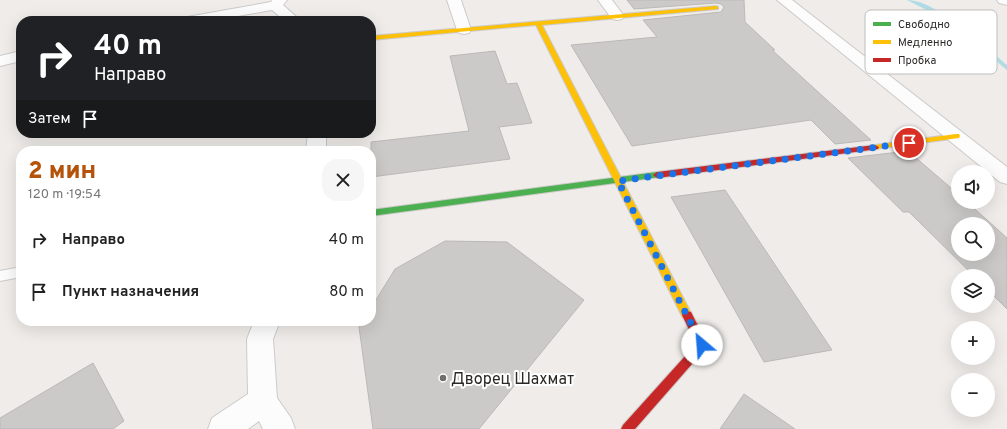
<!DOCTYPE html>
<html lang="ru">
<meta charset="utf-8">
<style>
body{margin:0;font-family:Overpass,sans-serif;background:#f6f6f6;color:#222;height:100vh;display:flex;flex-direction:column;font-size:15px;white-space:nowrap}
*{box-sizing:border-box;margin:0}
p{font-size:13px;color:#767676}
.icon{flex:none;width:22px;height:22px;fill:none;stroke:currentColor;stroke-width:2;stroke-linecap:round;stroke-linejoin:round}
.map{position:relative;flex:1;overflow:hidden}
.details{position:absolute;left:16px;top:146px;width:360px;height:180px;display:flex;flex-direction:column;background:#fff;border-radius:16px;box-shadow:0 4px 16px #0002}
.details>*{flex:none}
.guide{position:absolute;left:16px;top:16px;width:360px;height:122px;border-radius:16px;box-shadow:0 4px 16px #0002;background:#202124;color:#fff;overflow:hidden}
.controls{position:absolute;left:951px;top:165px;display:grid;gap:8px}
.controls a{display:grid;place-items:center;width:44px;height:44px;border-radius:50%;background:#fff;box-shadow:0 4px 16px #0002;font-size:20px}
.pin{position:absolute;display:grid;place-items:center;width:34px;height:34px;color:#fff;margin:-17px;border:2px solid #fff;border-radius:50%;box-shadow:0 1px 4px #0007}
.me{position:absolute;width:44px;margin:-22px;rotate:333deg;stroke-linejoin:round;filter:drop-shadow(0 0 3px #0008)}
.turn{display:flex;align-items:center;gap:14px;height:84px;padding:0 12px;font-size:18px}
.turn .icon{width:52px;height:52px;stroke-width:2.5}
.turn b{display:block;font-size:28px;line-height:34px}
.then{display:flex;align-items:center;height:38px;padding:0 12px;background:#0003;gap:8px;font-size:15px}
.round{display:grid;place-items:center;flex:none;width:42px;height:42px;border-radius:16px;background:#f6f6f6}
.summary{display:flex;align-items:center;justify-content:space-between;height:68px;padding:0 12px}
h1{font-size:24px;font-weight:800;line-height:30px;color:#b45309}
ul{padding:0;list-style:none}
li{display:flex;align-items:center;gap:12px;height:52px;padding:0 12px}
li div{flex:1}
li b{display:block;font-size:15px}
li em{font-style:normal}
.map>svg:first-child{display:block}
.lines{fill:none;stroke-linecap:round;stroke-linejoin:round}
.stream{fill:#afdce4;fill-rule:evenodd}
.building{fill:#cccac8;stroke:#bbb9b7;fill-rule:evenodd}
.lane-casing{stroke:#cccac8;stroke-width:2}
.street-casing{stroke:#cccac8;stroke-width:2}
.fast-casing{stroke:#cccac8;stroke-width:2}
.slow-casing{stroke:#cccac8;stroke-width:2}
.jam-casing{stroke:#cccac8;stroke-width:2}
.lane{fill:#fdfcfc;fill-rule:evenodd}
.street{fill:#fdfcfc;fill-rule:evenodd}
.fast{fill:#4caf50;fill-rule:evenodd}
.slow{fill:#ffc107;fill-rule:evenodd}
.jam{fill:#c62828;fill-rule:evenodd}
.route{stroke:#1a73e8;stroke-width:7;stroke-dasharray:0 12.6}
.poi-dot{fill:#706d6b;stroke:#fff;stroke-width:1.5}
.labels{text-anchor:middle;stroke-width:4;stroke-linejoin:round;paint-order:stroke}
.near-poi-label{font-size:16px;fill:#2b2927;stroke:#fff;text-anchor:start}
.key{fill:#fff;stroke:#bfbfbe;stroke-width:1}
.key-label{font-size:11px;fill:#2b2927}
</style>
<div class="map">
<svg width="1007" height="429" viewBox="0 0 1007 429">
<rect width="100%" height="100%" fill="#efece9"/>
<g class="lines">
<!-- stream -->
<path class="stream" d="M907,0C936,0 985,46 1007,65V70L946,20Z"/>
</g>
<!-- building -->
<g class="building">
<polygon points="627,0 744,0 745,22 775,50 772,50 871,140 835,144 811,120 632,146 571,45 657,37 643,20 721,12 724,7 721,4 716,3 634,9"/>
<polygon points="495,51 507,84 517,83 532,123 499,127 510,159 371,177 371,142 469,131 450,56"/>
<path d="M908,151L958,194V202H967L1007,238V309L988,290V276H974L909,212H903L848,158ZM958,224H988V254H958Z"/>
<polygon points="725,190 832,350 764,362 671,197"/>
<polygon points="445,241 507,242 584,300 479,429 373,429 359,327 363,321 371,321 371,308 395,269"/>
<polygon points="93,363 124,421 113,429 0,429 0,418"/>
<polygon points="744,394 795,429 720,429"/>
</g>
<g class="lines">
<!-- lane casing -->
<g class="lane-casing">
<polygon id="lane" points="21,267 21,277 0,281 0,271"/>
</g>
<!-- street casing -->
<g class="street-casing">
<g id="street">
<polygon points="272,0 287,0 283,5 301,21 285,21 272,10 210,21 180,21 182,18 187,17 271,2"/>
<polygon points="447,0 461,0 471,30 469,33 464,34 459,33 457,30"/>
<polygon points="598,0 612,0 624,16 622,19 617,20 612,19"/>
<polygon points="777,0 792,0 1007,167 1007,184 1000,182"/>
<polygon points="997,0 1007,0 1007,5 999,3"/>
<polygon points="21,51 21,61 0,66 0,56"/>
<polygon points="308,133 326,133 326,151 306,151"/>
<polygon points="254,321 280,321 273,339 277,398 291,418 295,429 263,429 259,421 248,429 208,429 212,418 248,394 247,339"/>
</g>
</g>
<!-- fast casing -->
<g class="fast-casing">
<polygon id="fast" points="657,172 661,175 660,177 371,216 371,210"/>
</g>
<!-- slow casing -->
<g class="slow-casing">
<g id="slow">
<polygon points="716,6 718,7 718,9 542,25 692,315 691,318 687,319 683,318 536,25 371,40 371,36"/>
<polygon points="956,134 959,134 960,136 959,138 875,149 871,147 875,145"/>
</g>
</g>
<!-- jam casing -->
<g class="jam-casing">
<g id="jam">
<polygon points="875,145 879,147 878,149 657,178 653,175 657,172"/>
<polygon points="687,311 691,312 706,342 708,345 706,348 635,429 621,429 623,425 696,344 682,315 683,312"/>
</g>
</g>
<!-- lane -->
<use href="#lane" class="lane"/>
<!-- street -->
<use href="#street" class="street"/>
<!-- fast -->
<use href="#fast" class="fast"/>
<!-- slow -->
<use href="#slow" class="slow"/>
<!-- jam -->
<use href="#jam" class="jam"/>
</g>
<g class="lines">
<!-- route -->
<polyline class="route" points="702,345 618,181 909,143"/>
</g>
<!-- markers -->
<circle class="poi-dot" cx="443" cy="378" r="4"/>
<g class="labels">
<!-- near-poi labels -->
<g class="near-poi-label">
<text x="451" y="384">Дворец Шахмат</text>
</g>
</g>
<!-- legend -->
<rect x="865" y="10" width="132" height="64" rx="6" class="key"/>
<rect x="873" y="22" width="18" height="4" fill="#4caf50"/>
<rect x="873" y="40" width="18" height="4" fill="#ffc107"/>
<rect x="873" y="58" width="18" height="4" fill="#c62828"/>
<g class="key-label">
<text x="898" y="28">Свободно</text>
<text x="898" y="46">Медленно</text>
<text x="898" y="64">Пробка</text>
</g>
</svg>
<div class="controls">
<a><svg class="icon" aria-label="sound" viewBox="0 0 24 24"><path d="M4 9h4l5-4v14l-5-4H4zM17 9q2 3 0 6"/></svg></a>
<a><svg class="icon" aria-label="search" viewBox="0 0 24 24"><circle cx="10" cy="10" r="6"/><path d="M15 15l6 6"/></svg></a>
<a><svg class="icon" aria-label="layers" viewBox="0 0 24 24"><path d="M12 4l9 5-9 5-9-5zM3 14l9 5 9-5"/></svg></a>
<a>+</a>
<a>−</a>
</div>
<div class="pin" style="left:909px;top:143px;background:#d93025"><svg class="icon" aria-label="arrive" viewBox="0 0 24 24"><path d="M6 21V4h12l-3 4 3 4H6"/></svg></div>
<svg class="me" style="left:702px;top:345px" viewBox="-20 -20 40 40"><circle r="19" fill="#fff"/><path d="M0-13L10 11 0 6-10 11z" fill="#1a73e8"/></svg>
<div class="guide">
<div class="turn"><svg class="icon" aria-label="right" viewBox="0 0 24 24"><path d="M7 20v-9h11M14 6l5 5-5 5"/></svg><div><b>40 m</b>Направо</div></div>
<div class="then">Затем<svg class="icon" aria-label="arrive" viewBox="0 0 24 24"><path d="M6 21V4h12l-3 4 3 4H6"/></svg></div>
</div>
<section class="details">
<div class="summary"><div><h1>2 мин</h1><p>120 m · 19:54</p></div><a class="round"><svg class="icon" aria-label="close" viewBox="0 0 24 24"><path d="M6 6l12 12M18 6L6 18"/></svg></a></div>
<ul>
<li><svg class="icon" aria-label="right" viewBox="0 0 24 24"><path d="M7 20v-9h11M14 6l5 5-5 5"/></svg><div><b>Направо</b></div><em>40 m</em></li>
<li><svg class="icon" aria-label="arrive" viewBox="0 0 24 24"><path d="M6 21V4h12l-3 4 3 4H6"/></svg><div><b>Пункт назначения</b></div><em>80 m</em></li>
</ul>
</section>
</div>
